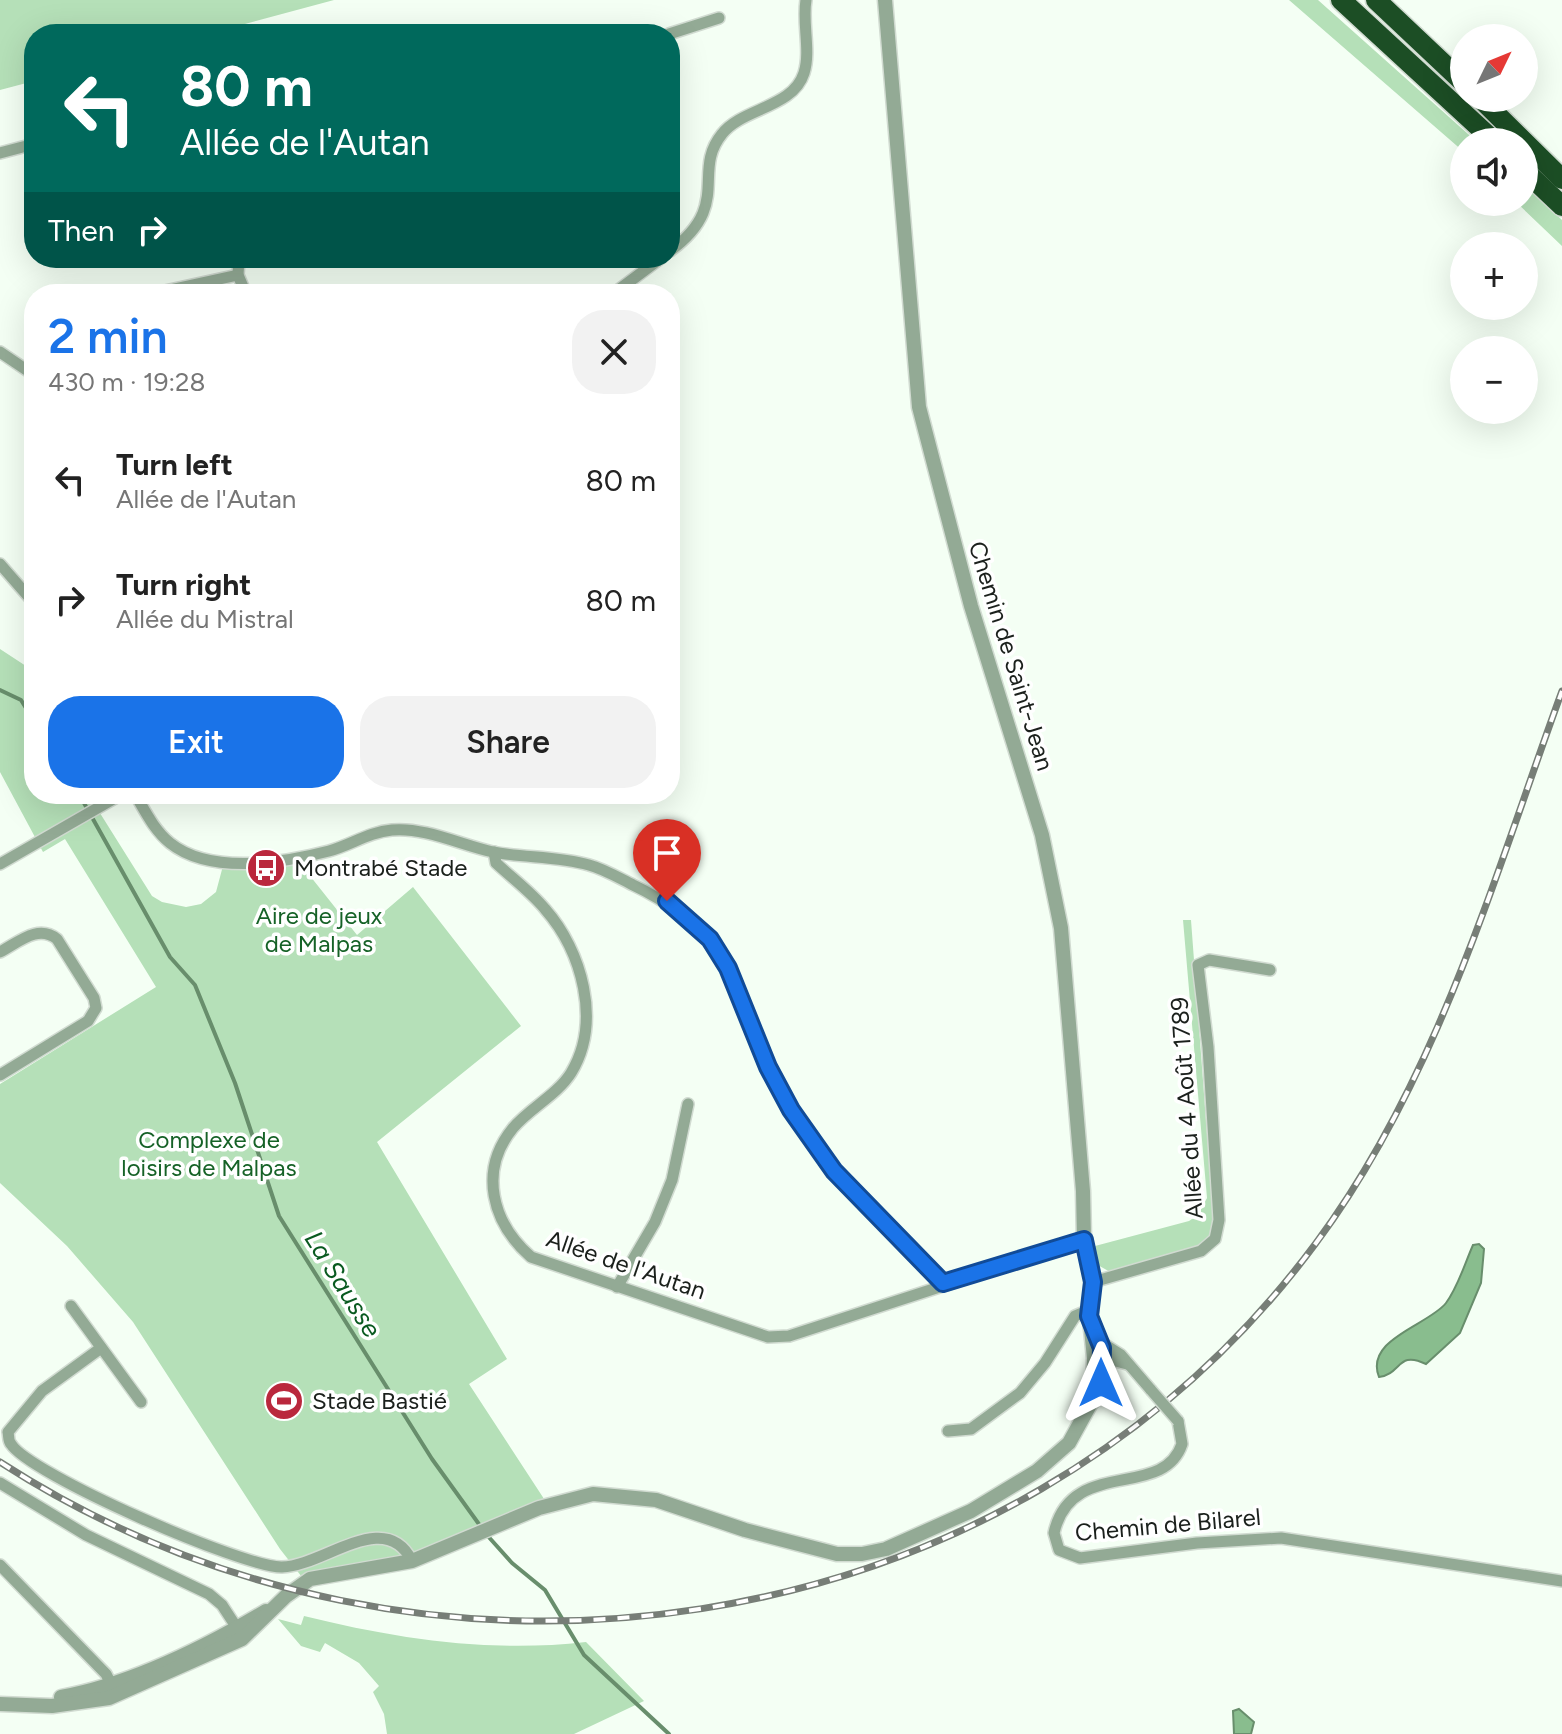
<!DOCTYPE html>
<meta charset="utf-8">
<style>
body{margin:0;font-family:Figtree,sans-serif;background:#f2f2f2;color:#222;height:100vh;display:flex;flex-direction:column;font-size:30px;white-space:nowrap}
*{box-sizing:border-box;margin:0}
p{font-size:26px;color:#767676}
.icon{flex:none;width:44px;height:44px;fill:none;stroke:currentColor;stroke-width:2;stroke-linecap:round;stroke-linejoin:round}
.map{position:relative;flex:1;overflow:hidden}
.panel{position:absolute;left:24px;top:284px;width:656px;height:520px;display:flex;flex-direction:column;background:#fff;border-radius:32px;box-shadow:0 8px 32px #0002}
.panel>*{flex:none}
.guide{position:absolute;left:24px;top:24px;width:656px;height:244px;border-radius:32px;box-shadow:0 8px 32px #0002;background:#00695c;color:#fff;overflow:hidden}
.needle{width:52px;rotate:47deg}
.tools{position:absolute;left:1450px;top:24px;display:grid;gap:16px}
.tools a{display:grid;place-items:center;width:88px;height:88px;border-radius:50%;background:#fff;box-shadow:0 8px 32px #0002;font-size:40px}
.pin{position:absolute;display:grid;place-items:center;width:68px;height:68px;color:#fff;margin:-82px -34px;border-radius:50% 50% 50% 0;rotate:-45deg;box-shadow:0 0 8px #0007}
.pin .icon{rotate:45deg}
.me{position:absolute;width:88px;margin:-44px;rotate:0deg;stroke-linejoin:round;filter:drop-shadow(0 0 6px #0008)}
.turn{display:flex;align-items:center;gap:28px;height:168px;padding:0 24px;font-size:36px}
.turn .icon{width:104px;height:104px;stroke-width:2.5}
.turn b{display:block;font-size:56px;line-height:68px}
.then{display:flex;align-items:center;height:76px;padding:0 24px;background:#0003;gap:16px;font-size:30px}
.round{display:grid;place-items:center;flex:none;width:84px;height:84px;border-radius:32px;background:#f2f2f2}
.overview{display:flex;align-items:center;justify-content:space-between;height:136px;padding:0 24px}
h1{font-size:48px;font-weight:600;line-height:60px;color:#1a73e8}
.cta{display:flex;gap:16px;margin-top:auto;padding:16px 24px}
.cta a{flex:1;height:92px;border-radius:32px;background:#1a73e8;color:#fff;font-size:32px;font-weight:600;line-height:92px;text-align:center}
.cta a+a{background:#f2f2f2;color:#222}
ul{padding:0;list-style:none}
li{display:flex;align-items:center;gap:24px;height:120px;padding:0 24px}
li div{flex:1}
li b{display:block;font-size:30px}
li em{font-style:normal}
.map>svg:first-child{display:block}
.green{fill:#b5e0b8}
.water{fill:#89bd8e;stroke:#688e6c;stroke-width:2}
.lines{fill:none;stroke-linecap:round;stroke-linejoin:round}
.stream{stroke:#688e6c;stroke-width:4}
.minor-casing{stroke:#d1dbd1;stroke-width:14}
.tertiary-casing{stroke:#d1dbd1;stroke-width:17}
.motorway-casing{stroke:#d1dbd1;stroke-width:23}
.minor{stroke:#93aa95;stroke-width:11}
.tertiary{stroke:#93aa95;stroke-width:14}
.motorway{stroke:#1c4e25;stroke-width:20}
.rail-casing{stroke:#777e77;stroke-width:7}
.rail{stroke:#fff;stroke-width:4;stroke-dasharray:12;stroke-linecap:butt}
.minor-bridge-casing{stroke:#d1dbd1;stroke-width:14;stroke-linecap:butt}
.minor-bridge{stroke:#93aa95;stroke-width:11}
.route-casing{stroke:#114b97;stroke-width:20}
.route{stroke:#1a73e8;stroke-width:14}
.labels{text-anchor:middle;stroke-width:7;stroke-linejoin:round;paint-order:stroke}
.street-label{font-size:24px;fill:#1b201c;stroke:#fff}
.poi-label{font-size:24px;fill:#1b201c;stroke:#fff;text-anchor:start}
.park-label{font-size:24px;fill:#166227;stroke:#fff}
.water-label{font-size:26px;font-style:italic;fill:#095a20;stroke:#fff}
</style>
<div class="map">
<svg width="1562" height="1734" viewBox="0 0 1562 1734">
<rect width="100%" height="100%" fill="#f4fff4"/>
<!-- green -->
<g class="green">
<polygon points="0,0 334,0 208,34 34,34 34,81 0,90"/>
<polygon points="1289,0 1318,0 1477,142 1464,142 1464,152"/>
<polygon points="1524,184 1562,220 1562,246 1516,202 1524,202"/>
<polygon points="0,649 29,668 34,665 34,794 88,794 152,896 162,902 186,907 201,904 216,892 224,862 295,857 357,935 413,887 521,1026 377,1142 507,1359 469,1384 548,1505 436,1553 305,1581 280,1549 133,1322 67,1246 0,1183 0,1084 156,987 65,839 43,852 0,772"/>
<path d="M1183,920H1191L1214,1228C1208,1256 1137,1266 1112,1273L1096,1264L1095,1246L1189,1221L1198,1215L1207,1198Z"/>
<path d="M304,1616C397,1639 490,1653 586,1642L644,1701L574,1734H387L384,1714L373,1692L379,1686L359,1663L325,1643L320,1652L301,1646L278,1619L301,1625Z"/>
</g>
<!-- water -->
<g class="water">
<path d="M1473,1245L1479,1244L1484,1249L1481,1283L1460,1333L1426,1364C1397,1350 1402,1374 1379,1377C1364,1339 1429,1325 1446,1303C1458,1287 1465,1263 1473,1245Z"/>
<polygon points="1239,1709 1254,1722 1251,1734 1234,1734 1233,1711"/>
</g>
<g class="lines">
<!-- stream -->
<g class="stream">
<polyline points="0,690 21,700 34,721"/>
<polyline points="79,794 170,957 195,985 235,1083 279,1216 432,1459 481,1527"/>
<polyline points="486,1534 512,1563 545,1590 584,1655 669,1734"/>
</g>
<!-- minor casing -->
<g class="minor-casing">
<g id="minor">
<polyline points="669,34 719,18"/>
<polyline points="0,153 34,144"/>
<path d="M670,251C733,205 691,172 722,134C742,108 793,108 804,73C811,51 802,23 806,0"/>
<polyline points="239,258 238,275 246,294"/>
<polyline points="151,294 238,275"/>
<polyline points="613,294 661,258"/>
<polyline points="0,352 28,371 34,370"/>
<polyline points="0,564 34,603"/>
<path d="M135,794C145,811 154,830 170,843C210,875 283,863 329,851C351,845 369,832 392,830C425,827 461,845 493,852C524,858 558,856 589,865C604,869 619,878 633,885C746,938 733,1016 791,1110C832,1175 890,1227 943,1283"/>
<path d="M494,852L496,863C512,878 531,892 545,909C582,951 602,1022 571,1073C557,1095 530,1108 513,1128C478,1171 492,1223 531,1257L768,1337L789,1336L1084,1240"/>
<polyline points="0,864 122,794"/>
<path d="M0,952C19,942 38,924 57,939L94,998L96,1008L88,1021L0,1075"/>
<polyline points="1093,1282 1201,1251 1215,1239 1219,1220 1208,1047 1198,965 1209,960 1270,970"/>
<polyline points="617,1287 655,1222 672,1180 688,1104"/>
<polyline points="71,1306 141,1402"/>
<path d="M101,1348L42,1391L8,1432C9,1436 8,1441 11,1444C29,1474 244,1568 282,1567C324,1566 385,1507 412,1561"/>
<polyline points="1093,1350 1105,1345 1121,1355 1151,1390"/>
<polyline points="1094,1355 1127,1364"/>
<path d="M1178,1421L1182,1444C1163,1501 1071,1456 1054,1533L1059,1550L1080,1558L1197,1543L1281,1538L1562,1581"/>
<polyline points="948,1431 971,1429 1020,1393 1045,1363 1075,1316 1089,1310"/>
<polyline points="0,1483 86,1535 209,1594 222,1605 237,1628"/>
<polyline points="0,1565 106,1674 111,1684 110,1692"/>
</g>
</g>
<!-- tertiary casing -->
<g class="tertiary-casing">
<g id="tertiary">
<polyline points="885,0 919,407 971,606 1042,835 1061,928 1083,1191 1084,1240 1093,1282 1089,1310 1094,1358 1093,1401"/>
<path d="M61,1697C132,1684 204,1648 266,1611"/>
<polyline points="0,1704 52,1706 109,1698 242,1639 286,1596 310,1579 412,1561 539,1508 593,1494 656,1500 745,1530 837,1554 862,1554 886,1549 971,1511 1037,1471 1069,1443 1096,1394"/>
</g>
</g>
<!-- motorway casing -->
<g class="motorway-casing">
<g id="motorway">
<polyline points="1341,0 1495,142"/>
<polyline points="1376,0 1464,83"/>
<polyline points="1480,98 1562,179"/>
<polyline points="1524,170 1562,206"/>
</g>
</g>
<!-- minor -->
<use href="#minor" class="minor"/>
<!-- tertiary -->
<use href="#tertiary" class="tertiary"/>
<!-- motorway -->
<use href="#motorway" class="motorway"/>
<!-- rail casing -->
<g class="rail-casing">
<path id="rail" d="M0,1462C421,1734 1012,1654 1316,1243C1437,1080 1493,880 1562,691"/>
</g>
<!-- rail -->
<use href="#rail" class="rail"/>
<!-- minor-bridge casing -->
<g class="minor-bridge-casing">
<polyline id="minor-bridge" points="1151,1390 1178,1421"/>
</g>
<!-- minor-bridge -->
<use href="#minor-bridge" class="minor-bridge"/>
</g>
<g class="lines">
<!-- route casing -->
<g class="route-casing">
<polyline id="route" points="667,901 710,939 728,968 768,1067 791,1110 834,1171 943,1283 1084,1240 1093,1282 1089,1316 1102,1348 1101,1383"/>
</g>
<!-- route -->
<use href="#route" class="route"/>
</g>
<!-- icons -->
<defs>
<g id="bus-disc" transform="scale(2)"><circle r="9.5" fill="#ba283d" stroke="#fff"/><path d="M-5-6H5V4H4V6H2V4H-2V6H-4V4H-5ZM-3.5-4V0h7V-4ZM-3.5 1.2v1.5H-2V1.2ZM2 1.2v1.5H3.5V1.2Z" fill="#fff"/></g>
<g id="stadium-disc" transform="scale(2)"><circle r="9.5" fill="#ba283d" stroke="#fff"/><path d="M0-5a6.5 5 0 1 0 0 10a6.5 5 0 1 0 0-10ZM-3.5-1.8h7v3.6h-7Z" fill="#fff"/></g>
</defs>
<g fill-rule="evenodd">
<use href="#bus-disc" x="266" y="868"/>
<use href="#stadium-disc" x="284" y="1401"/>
</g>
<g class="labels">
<!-- street labels -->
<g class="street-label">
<text transform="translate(1011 656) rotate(73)" y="8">Chemin de Saint-Jean</text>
<text transform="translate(1187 1108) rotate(-94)" y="8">Allée du 4 Août 1789</text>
<text transform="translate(626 1265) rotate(19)" y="8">Allée de l'Autan</text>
<text transform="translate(1168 1525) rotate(-5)" y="8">Chemin de Bilarel</text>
</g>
<!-- poi labels -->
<g class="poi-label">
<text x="294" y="876">Montrabé Stade</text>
<text x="312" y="1409">Stade Bastié</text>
</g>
<!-- park labels -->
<g class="park-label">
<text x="319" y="924">Aire de jeux<tspan x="319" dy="28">de Malpas</tspan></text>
<text x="209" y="1148">Complexe de<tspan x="209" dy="28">loisirs de Malpas</tspan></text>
</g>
<!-- water labels -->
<g class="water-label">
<text transform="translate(343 1284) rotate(58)" y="9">La Sausse</text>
</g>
</g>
</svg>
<div class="tools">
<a><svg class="needle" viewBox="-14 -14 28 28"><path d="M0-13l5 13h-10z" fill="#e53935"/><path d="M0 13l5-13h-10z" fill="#767676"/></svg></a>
<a><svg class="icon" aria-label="sound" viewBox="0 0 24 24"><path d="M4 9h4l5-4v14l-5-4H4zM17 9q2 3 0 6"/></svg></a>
<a>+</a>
<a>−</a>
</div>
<div class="pin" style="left:667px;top:901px;background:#d93025"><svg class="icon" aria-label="arrive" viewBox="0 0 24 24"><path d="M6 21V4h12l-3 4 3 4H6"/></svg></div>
<svg class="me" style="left:1101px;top:1383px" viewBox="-20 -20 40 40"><path d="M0-17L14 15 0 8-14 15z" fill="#1a73e8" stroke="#fff" stroke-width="4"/></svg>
<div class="guide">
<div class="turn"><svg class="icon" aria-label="left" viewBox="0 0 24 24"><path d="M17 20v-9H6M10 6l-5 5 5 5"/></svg><div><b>80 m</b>Allée de l'Autan</div></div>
<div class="then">Then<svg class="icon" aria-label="right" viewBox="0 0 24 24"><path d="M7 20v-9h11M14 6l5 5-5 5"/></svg></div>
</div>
<section class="panel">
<div class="overview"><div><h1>2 min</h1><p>430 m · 19:28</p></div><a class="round"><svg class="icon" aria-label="close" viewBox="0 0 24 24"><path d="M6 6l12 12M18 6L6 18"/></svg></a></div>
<ul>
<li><svg class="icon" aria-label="left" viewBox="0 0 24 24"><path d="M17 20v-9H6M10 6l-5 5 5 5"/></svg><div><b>Turn left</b><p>Allée de l'Autan</p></div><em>80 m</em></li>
<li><svg class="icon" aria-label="right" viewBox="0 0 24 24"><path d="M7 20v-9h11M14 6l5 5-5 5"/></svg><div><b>Turn right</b><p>Allée du Mistral</p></div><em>80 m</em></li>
</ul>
<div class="cta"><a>Exit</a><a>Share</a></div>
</section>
</div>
